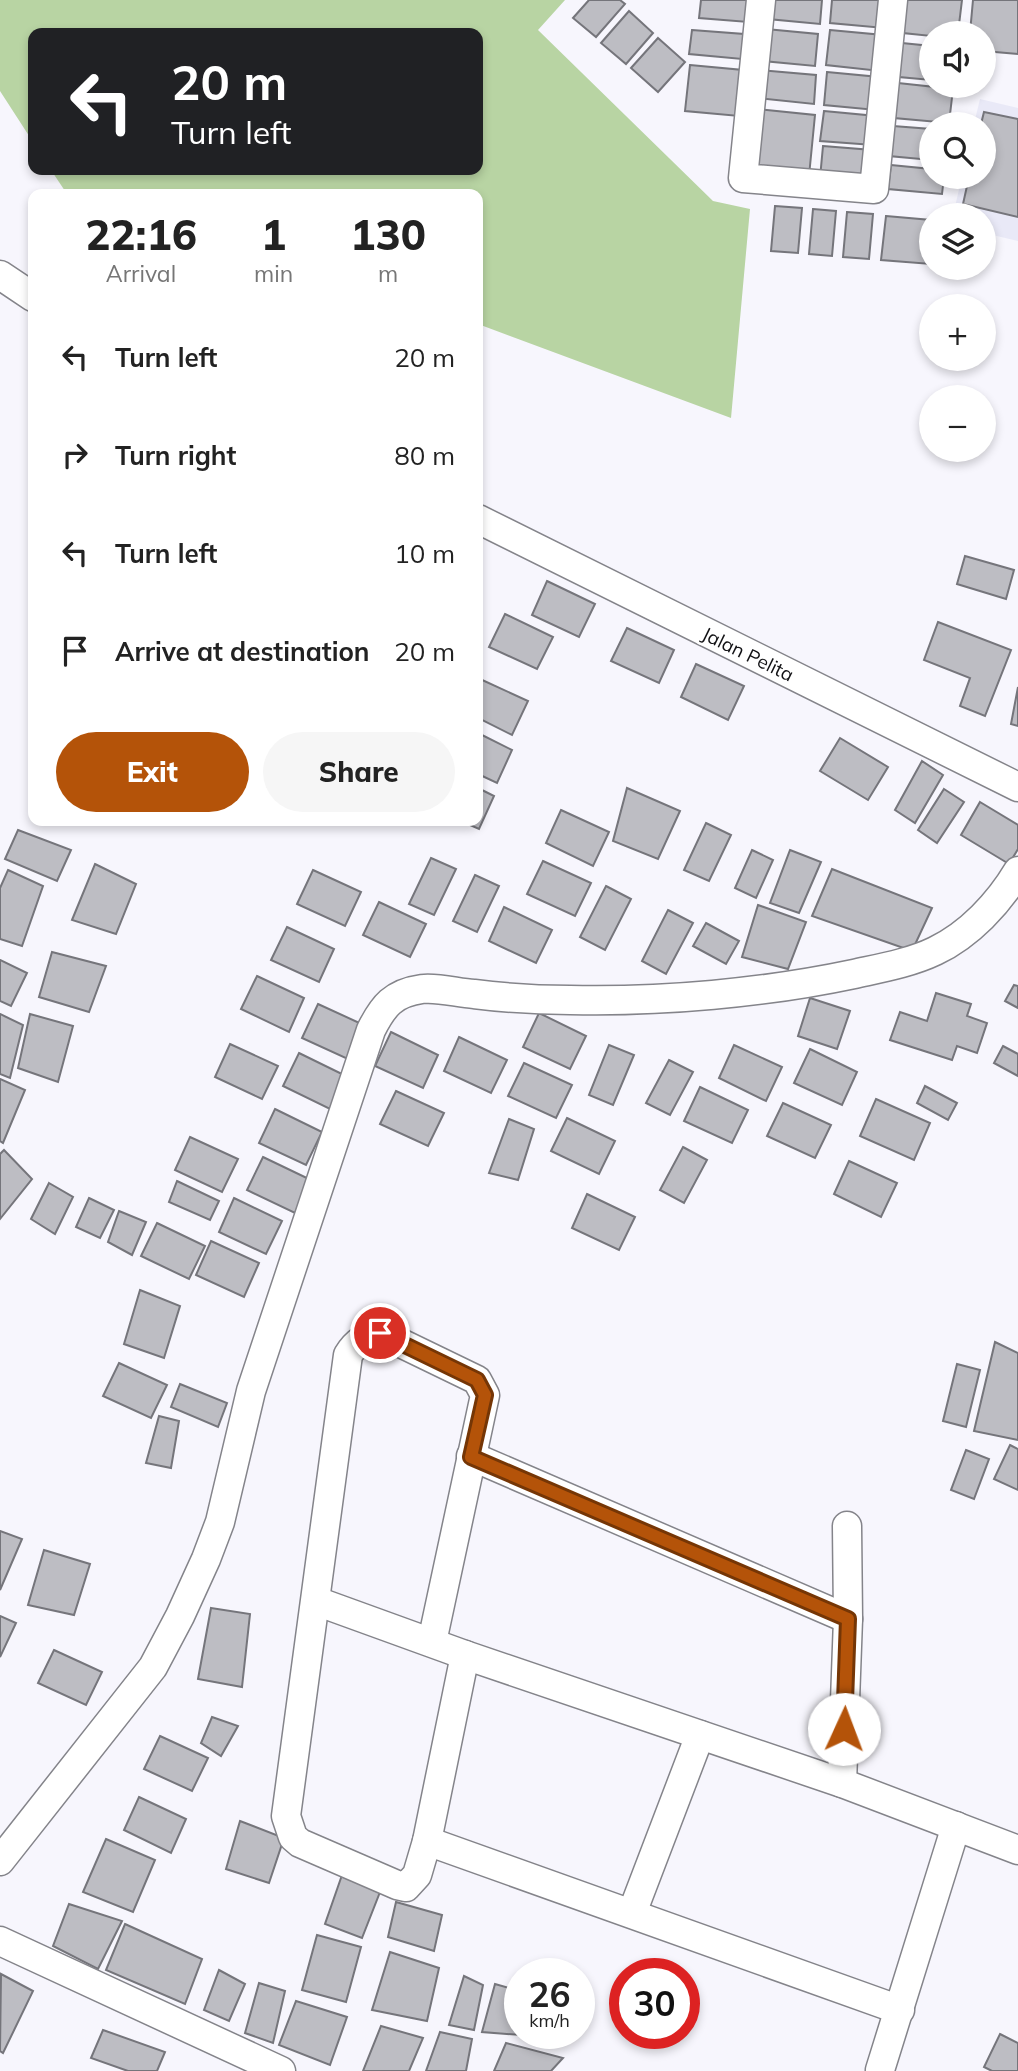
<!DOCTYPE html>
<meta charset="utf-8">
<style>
body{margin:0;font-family:Mulish,sans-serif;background:#f6f6f6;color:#222;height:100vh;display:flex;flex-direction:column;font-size:26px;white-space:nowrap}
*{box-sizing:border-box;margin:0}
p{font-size:23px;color:#767676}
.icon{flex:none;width:38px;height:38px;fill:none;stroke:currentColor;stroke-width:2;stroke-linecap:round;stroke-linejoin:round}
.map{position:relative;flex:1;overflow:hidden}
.drawer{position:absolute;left:28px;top:189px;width:455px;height:637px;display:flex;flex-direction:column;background:#fff;border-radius:14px;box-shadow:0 4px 10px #0003}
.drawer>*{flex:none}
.guide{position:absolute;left:28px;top:28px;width:455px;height:147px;border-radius:14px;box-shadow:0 4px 10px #0003;background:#202124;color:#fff;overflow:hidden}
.fabs{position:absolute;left:919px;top:21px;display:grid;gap:14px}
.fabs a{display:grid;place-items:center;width:77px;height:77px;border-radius:50%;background:#fff;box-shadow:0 4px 10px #0003;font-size:35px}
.speed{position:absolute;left:504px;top:1958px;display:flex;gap:14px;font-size:35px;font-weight:700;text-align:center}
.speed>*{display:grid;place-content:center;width:91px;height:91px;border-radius:50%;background:#fff;box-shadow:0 4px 10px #0003;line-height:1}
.speed small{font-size:18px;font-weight:400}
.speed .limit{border:10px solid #d22;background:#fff;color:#111}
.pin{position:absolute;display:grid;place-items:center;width:60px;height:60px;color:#fff;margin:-30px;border:4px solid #fff;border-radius:50%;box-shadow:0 2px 7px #0007}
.me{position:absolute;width:77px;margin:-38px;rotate:2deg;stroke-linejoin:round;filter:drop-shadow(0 0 5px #0008)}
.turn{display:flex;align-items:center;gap:24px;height:147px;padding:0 28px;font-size:32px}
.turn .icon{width:91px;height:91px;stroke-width:2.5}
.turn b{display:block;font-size:49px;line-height:60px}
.eta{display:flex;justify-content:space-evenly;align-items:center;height:119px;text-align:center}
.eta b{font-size:42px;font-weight:800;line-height:49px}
.action{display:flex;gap:14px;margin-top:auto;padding:14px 28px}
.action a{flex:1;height:80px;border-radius:42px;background:#b45309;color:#fff;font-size:28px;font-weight:800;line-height:80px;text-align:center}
.action a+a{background:#f6f6f6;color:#222}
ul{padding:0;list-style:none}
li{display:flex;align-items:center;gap:21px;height:98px;padding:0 28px}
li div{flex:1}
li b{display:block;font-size:26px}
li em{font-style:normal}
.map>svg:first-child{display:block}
.built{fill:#e9e9f7}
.green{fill:#b8d4a3}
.building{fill:#bdbdc3;stroke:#75757b;stroke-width:2}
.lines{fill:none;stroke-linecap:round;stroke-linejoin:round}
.minor-casing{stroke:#84848a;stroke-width:31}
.minor{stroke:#fff;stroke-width:28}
.route-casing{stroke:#753606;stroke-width:18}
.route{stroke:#b45309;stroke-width:12}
.labels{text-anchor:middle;stroke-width:5;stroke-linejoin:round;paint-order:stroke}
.street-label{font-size:19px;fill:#111114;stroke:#fff}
</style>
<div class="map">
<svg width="1018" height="2071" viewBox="0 0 1018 2071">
<rect width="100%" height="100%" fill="#f7f6fd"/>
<!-- built -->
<polygon class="built" points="980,99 1018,108 1018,241 984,233 984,215 953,215 962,177 984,177 984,124 974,124"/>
<!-- green -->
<polygon class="green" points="0,0 565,0 538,30 713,201 750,209 731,418 478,324 478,194 67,194 51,170 478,170 478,33 33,33 33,142 0,91"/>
<!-- building -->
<g class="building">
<polygon points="589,0 620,0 625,4 596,37 573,18"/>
<polygon points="701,0 750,0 748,22 699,18"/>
<polygon points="770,0 822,0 820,24 768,19"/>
<polygon points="832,0 886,0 884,28 830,23"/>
<polygon points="906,0 962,0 958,33 931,33 931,36 903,33"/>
<polygon points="973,0 1018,0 1018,54 984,51 984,33 970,33"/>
<polygon points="629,11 653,33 626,64 601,43"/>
<polygon points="766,29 818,34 815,66 763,61"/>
<polygon points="692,30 744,34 742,59 689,54"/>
<polygon points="830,30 883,35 880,71 826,65"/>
<polygon points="658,38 685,62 658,92 631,68"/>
<polygon points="902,43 931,46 931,80 899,77"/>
<polygon points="690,65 743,70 739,116 685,111"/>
<polygon points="760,70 816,75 814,104 757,98"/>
<polygon points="827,72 879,77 876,110 824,105"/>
<polygon points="898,83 953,89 949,123 894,118"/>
<polygon points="757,109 815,115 809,176 751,170"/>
<polygon points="824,111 876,116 873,145 820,141"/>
<polygon points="984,112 1018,119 1018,217 963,204 969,177 984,177 984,124 981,124"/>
<polygon points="893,126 931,129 931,160 889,156"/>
<polygon points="823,146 872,150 869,182 820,178"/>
<polygon points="891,165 931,169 931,177 944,177 942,194 888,189"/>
<polygon points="775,206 802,208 798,253 771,251"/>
<polygon points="813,209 836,211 832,256 809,254"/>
<polygon points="847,212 873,214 869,259 843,257"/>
<polygon points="886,216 931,220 931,264 881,260"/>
<polygon points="965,556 1014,570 1006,599 957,584"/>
<polygon points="547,581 595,604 579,637 532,615"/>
<polygon points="505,614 553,637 537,669 489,647"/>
<polygon points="938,622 1011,650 985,716 960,706 970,678 924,660"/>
<polygon points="627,628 674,650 659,683 611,661"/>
<polygon points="696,664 744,686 728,720 681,697"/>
<polygon points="480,679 528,701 512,735 478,718 478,685"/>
<polygon points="1018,687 1018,726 1011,724"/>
<polygon points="478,733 512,750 497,783 478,774"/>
<polygon points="840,738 888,767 868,800 820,771"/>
<polygon points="922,761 943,775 915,823 895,810"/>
<polygon points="478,788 494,796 479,829 461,821 478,821"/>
<polygon points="627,788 680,811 658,859 613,841"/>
<polygon points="944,789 964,802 937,843 918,830"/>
<polygon points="980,802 1018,825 1018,849 1009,864 961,835"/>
<polygon points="561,810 609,832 593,866 546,843"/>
<polygon points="706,823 731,835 709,881 684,870"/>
<polygon points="18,830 71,850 57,881 5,859"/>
<polygon points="752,850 773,860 756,898 735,888"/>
<polygon points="790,850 821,862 799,913 770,903"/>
<polygon points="431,858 456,869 434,915 409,904"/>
<polygon points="543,861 591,883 575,916 527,894"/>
<polygon points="95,864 136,884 116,934 72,920"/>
<polygon points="832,869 932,908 912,951 812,916"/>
<polygon points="8,870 43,886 22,946 0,939 0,888"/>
<polygon points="313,870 361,892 345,926 297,904"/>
<polygon points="475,875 499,886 477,932 453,921"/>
<polygon points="606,886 631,899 605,950 580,937"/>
<polygon points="379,902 426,924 410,957 363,935"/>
<polygon points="758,905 806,922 788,969 742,957"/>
<polygon points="504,907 552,930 536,963 489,941"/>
<polygon points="668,910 693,923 666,974 642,961"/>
<polygon points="706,923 739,941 726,964 693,946"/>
<polygon points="287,927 334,949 319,982 271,960"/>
<polygon points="52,952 106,966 89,1012 39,997"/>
<polygon points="0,960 27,973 11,1006 0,1001"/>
<polygon points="257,976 304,998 289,1032 241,1009"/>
<polygon points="1014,985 1018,986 1018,1008 1005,1001"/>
<polygon points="936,993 971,1004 967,1016 987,1023 977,1053 957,1046 952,1060 890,1040 900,1012 927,1021"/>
<polygon points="810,998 850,1011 837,1049 798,1036"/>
<polygon points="318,1004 366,1026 350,1060 302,1038"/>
<polygon points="539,1013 586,1036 570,1069 523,1047"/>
<polygon points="0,1014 23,1025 10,1078 0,1074"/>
<polygon points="30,1014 73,1026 58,1082 18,1068"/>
<polygon points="391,1032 438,1055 423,1088 375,1066"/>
<polygon points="459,1037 507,1060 491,1093 444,1071"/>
<polygon points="230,1044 278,1066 262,1099 215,1077"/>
<polygon points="609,1045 634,1055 613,1105 589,1095"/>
<polygon points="734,1045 782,1067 766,1101 719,1078"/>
<polygon points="1003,1046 1018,1054 1018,1076 994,1063"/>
<polygon points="810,1049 857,1072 842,1105 794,1083"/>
<polygon points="299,1053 346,1076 330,1109 283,1086"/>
<polygon points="669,1060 693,1072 670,1115 646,1103"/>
<polygon points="524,1063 572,1085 556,1118 508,1096"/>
<polygon points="0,1079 25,1090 3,1143 0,1141"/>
<polygon points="925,1086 957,1103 948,1120 917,1103"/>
<polygon points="700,1087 748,1110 732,1143 684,1121"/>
<polygon points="396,1091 444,1113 428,1146 380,1124"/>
<polygon points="876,1099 930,1123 914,1160 860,1136"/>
<polygon points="783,1103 831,1125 815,1158 767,1136"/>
<polygon points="275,1109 322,1132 306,1165 259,1143"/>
<polygon points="567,1118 615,1141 599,1174 551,1151"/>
<polygon points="509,1119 534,1129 518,1180 489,1173"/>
<polygon points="190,1137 238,1159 222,1192 175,1170"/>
<polygon points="683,1147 707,1160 684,1203 660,1190"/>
<polygon points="4,1150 32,1179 0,1219 0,1154"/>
<polygon points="263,1157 311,1180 295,1213 247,1190"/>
<polygon points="849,1161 897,1183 881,1217 834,1194"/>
<polygon points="177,1181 219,1201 210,1220 169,1202"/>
<polygon points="49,1183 73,1197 55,1234 31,1219"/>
<polygon points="587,1194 635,1217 619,1250 572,1228"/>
<polygon points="89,1198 114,1210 100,1238 76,1227"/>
<polygon points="234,1198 282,1221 266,1254 219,1232"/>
<polygon points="119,1211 146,1222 132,1255 108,1242"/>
<polygon points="157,1223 205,1246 189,1279 141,1256"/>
<polygon points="211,1241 259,1263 244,1297 196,1275"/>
<polygon points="140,1290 180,1306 164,1358 124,1344"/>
<polygon points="995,1342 1018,1353 1018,1440 974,1431"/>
<polygon points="119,1363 167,1385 151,1418 103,1396"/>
<polygon points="957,1364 980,1370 966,1427 943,1421"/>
<polygon points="180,1384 227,1403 218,1427 171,1407"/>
<polygon points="159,1416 179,1421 171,1468 146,1463"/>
<polygon points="1010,1445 1018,1449 1018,1490 994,1479"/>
<polygon points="966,1450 989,1459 974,1499 951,1490"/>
<polygon points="0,1531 22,1539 0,1590"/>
<polygon points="44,1550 90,1564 74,1615 28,1605"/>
<polygon points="211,1608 250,1614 242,1687 198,1679"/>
<polygon points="0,1616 16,1623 0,1657"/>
<polygon points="54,1650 102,1672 86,1705 38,1683"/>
<polygon points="212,1717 238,1726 221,1756 201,1743"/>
<polygon points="160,1736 208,1758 192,1791 144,1769"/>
<polygon points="139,1797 186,1819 171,1853 124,1830"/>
<polygon points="240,1821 284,1838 269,1883 226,1869"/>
<polygon points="106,1839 155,1860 133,1912 83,1892"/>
<polygon points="342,1875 380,1892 362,1938 325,1924"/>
<polygon points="396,1902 442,1915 434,1951 388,1937"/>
<polygon points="69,1904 122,1921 98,1969 53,1946"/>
<polygon points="125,1924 202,1959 185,2004 106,1970"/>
<polygon points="317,1935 361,1947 346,2002 302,1990"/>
<polygon points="390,1952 439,1968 427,2021 372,2010"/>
<polygon points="219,1970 245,1984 229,2021 204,2010"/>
<polygon points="1,1974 33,1991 3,2053 0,2051"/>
<polygon points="464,1976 483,1985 474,2030 449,2025"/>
<polygon points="259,1983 285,1991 273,2043 245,2033"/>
<polygon points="495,1984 520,1991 521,2035 482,2032"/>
<polygon points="296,2001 347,2017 330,2065 279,2045"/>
<polygon points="381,2026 423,2038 409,2071 363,2071"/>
<polygon points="103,2030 165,2052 157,2071 128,2071 91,2058"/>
<polygon points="440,2032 472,2039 466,2071 426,2071"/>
<polygon points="1000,2034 1018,2043 1018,2071 992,2071 984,2067"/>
<polygon points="506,2043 563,2058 551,2071 494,2071"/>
</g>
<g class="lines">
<!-- minor casing -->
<g class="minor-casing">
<g id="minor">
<polyline points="761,0 743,178 874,189 893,0"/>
<polyline points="0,275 33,297"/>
<polyline points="478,519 1018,787"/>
<polyline points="471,1456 848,1619"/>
<polyline points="316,1601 465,1655 842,1783 1018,1850"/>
<path d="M432,1642L485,1395L477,1380L380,1333C365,1336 356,1342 348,1355L286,1816L293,1837L300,1843L397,1885L406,1887L417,1875L427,1841L465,1655"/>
<polyline points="842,1783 848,1619 847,1526"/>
<polyline points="427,1841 900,2010"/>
<path d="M0,1861L153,1667L180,1616L206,1559L220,1522L251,1391L371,1030C383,1006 393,993 422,989C438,987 458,993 474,994C506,998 538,1000 570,1000C662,1002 764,993 854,974C881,968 910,963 935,951C969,935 999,903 1018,871"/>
<polyline points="632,1913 700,1735"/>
<polyline points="0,1941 281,2071"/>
<polyline points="880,2070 956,1826"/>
</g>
</g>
<!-- minor -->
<use href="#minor" class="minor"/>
</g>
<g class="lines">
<!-- route casing -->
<g class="route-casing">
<polyline id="route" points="380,1333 477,1380 485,1395 471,1457 848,1619 844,1729"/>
</g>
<!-- route -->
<use href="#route" class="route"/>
</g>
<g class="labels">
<!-- street labels -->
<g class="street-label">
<text transform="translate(748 654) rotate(26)" y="7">Jalan Pelita</text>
</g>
</g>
</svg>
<div class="fabs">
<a><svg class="icon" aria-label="sound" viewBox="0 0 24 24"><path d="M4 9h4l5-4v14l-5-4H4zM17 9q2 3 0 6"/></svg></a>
<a><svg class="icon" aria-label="search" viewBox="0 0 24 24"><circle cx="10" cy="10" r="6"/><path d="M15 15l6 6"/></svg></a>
<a><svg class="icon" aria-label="layers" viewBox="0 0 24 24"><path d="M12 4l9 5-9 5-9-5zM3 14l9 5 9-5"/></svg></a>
<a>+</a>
<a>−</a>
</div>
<div class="speed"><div>26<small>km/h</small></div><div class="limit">30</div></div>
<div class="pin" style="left:380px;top:1333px;background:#d93025"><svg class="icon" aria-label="arrive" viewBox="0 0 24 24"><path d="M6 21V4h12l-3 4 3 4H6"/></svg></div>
<svg class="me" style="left:844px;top:1729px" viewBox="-20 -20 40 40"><circle r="19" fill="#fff"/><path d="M0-13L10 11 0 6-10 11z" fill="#b45309"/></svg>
<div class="guide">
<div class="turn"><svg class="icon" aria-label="left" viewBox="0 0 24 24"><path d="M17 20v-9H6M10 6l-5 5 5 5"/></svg><div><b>20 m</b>Turn left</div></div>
</div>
<section class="drawer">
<div class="eta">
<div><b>22:16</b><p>Arrival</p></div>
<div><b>1</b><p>min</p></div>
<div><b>130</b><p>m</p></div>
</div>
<ul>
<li><svg class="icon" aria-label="left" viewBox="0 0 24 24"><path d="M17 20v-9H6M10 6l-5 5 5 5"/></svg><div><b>Turn left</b></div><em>20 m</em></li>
<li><svg class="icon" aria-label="right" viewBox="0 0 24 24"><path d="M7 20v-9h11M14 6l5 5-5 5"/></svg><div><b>Turn right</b></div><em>80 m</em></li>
<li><svg class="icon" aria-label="left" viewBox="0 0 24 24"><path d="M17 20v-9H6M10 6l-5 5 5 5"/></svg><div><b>Turn left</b></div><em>10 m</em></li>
<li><svg class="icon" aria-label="arrive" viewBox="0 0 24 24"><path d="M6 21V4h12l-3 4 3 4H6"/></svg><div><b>Arrive at destination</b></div><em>20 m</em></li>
</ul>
<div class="action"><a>Exit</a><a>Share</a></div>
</section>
</div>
